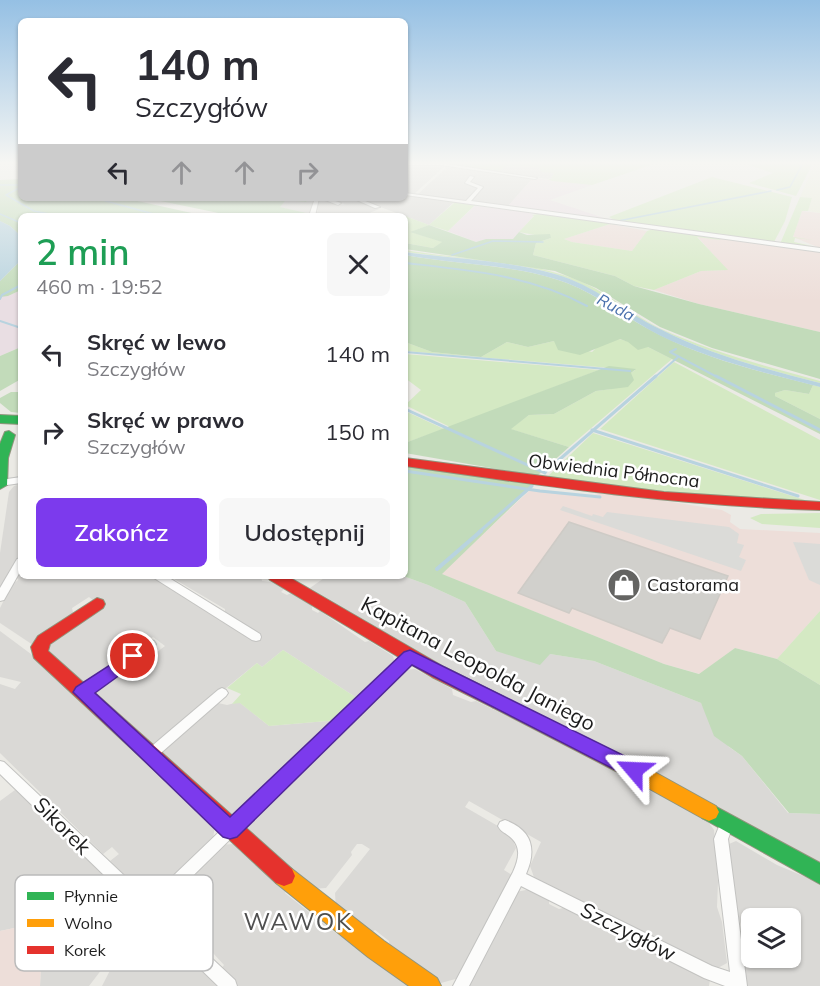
<!DOCTYPE html>
<html lang="pl">
<meta charset="utf-8">
<style>
body{margin:0;font-family:Mulish,sans-serif;background:#f7f7f7;color:#2b2b33;height:100vh;display:flex;flex-direction:column;font-size:22px;white-space:nowrap}
*{box-sizing:border-box;margin:0}
p{font-size:20px;color:#7c7c81}
.icon{flex:none;width:33px;height:33px;fill:none;stroke:currentColor;stroke-width:2;stroke-linecap:round;stroke-linejoin:round}
.map{position:relative;flex:1;overflow:hidden}
.sheet{position:absolute;left:18px;top:213px;width:390px;height:366px;display:flex;flex-direction:column;background:#fff;border-radius:9px;box-shadow:0 2px 4px #0004}
.sheet>*{flex:none}
.banner{position:absolute;left:18px;top:18px;width:390px;height:183px;border-radius:9px;box-shadow:0 2px 4px #0004;background:#fff;color:#2b2b33;overflow:hidden}
.buttons{position:absolute;left:741px;top:908px;display:grid;gap:12px}
.buttons a{display:grid;place-items:center;width:60px;height:60px;border-radius:9px;background:#fff;box-shadow:0 2px 4px #0004;font-size:30px}
.pin{position:absolute;display:grid;place-items:center;width:51px;height:51px;color:#fff;margin:-26px;border:3px solid #fff;border-radius:50%;box-shadow:0 2px 6px #0007}
.me{position:absolute;width:66px;margin:-33px;rotate:296deg;stroke-linejoin:round;filter:drop-shadow(0 0 4px #0008)}
.turn{display:flex;align-items:center;gap:21px;height:126px;padding:0 18px;font-size:27px}
.turn .icon{width:78px;height:78px;stroke-width:2.5}
.turn b{display:block;font-size:42px;line-height:51px}
.lanes{display:flex;align-items:center;height:57px;padding:0 18px;background:#0003;justify-content:center;gap:30px;direction:ltr}
.lanes .off{opacity:.35}
.round{display:grid;place-items:center;flex:none;width:63px;height:63px;border-radius:9px;background:#f7f7f7}
.summary{display:flex;align-items:center;justify-content:space-between;height:102px;padding:0 18px}
h1{font-size:36px;font-weight:600;line-height:45px;color:#1e9e55}
.primary-button{display:flex;gap:12px;margin-top:auto;padding:12px 18px}
.primary-button a{flex:1;height:69px;border-radius:9px;background:#7c3aed;color:#fff;font-size:24px;font-weight:600;line-height:69px;text-align:center}
.primary-button a+a{background:#f7f7f7;color:#2b2b33}
ul{padding:0;list-style:none}
li{display:flex;align-items:center;gap:18px;height:78px;padding:0 18px}
li div{flex:1}
li b{display:block;font-size:22px}
li em{font-style:normal}
.map>svg:first-child{display:block}
.residential{fill:#dad9d6;fill-rule:evenodd}
.commercial{fill:#edded9}
.industrial{fill:#e9dee3}
.farmland{fill:#e9ecd8}
.grass{fill:#d4e9c3}
.forest{fill:#c2dbba}
.parking{fill:#dbdbd8}
.water{fill:#b8d3df}
.lines{fill:none;stroke-linecap:round;stroke-linejoin:round}
.stream-far3{stroke:#b8d3df;stroke-width:1.5}
.stream-far2{stroke:#b8d3df;stroke-width:2}
.stream-far1{stroke:#b8d3df;stroke-width:3}
.stream{stroke:#b8d3df;stroke-width:4}
.building{fill:#d1d0cc;stroke:#cecbc6;stroke-width:1.5}
.street-casing{stroke:#c3c3c1;stroke-width:2}
.fast-casing{stroke:#91957d;stroke-width:2}
.slow-casing{stroke:#91957d;stroke-width:2}
.jam-casing{stroke:#91957d;stroke-width:2}
.street{fill:#fcfcfb;fill-rule:evenodd}
.fast{fill:#30b455;fill-rule:evenodd}
.slow{fill:#ff9f0a;fill-rule:evenodd}
.jam{fill:#e5322d;fill-rule:evenodd}
.route{fill:#7c3aed;stroke:#51269a;stroke-width:1.5}
.labels{text-anchor:middle;stroke-width:5;stroke-linejoin:round;paint-order:stroke}
.far-water-label{font-size:16px;font-style:italic;fill:#4970ac;stroke:#fff}
.street-label{font-size:18px;fill:#1c1c1c;stroke:#fff}
.poi-label{font-size:18px;fill:#1c1c1c;stroke:#fff;text-anchor:start}
.near-street-label{font-size:21px;fill:#1c1c1c;stroke:#fff}
.near-neighbourhood-label{font-size:24px;letter-spacing:1.5px;fill:#4f4f4f;stroke:#fff}
.key{fill:#fff;stroke:#bbb;stroke-width:1.5}
.key-label{font-size:16px;fill:#1c1c1c}
</style>
<div class="map">
<svg width="820" height="986" viewBox="0 0 820 986">
<rect width="100%" height="100%" fill="#ebeae5"/>
<!-- residential -->
<g class="residential">
<polygon points="425,164 445,166 414,194 405,193 405,165"/>
<polygon points="448,166 459,167 533,178 507,207 471,201 482,186 469,183 474,177 472,176 465,184 479,187 465,202 417,195"/>
<polygon points="504,166 538,167 554,173 552,178 548,179 497,172"/>
<polygon points="405,196 454,202 429,225 356,198 405,198"/>
<polygon points="304,198 314,198 310,215 279,207 286,200 306,202 308,200"/>
<polygon points="320,198 343,205 345,204 324,198 352,198 379,209 362,216 315,216 318,210 316,209"/>
<polygon points="21,484 21,553 0,591 0,553 9,492 14,486"/>
<polygon points="21,567 21,576 152,576 258,641 262,637 225,612 225,609 169,576 261,576 262,581 271,582 284,589 281,592 287,595 291,593 312,606 312,610 318,613 320,611 365,642 369,641 393,656 395,664 360,700 283,650 262,667 257,663 157,744 145,744 94,697 97,686 139,656 145,661 165,646 153,637 93,681 79,683 45,653 49,639 100,606 89,597 72,608 74,617 33,645 0,623 0,608 11,586 18,580 16,576"/>
<polygon points="327,576 403,576 428,585 465,602 496,651 550,654 594,661 701,703 708,717 729,747 742,756 788,813 820,814 820,862 653,771 653,766 644,761 641,764 461,676 310,588"/>
<polygon points="0,631 43,663 215,825 213,839 154,897 148,889 139,890 110,861 119,854 112,847 103,854 0,753 0,684 15,689 21,682 0,677"/>
<polygon points="415,669 452,689 453,695 471,702 476,701 593,758 707,820 714,830 718,882 717,907 722,922 727,963 716,969 535,880 530,866 541,842 469,801 465,807 510,833 516,848 504,870 512,875 459,978 441,983 390,950 389,941 375,930 368,935 336,909 335,893 370,849 362,844 357,844 351,852 352,855 326,888 311,889 246,836 246,826 328,743 403,670"/>
<polygon points="239,702 269,726 339,720 231,821 159,756 168,743 218,703 227,705"/>
<polygon points="15,790 37,808 144,914 89,986 40,986 43,922 0,931 0,801"/>
<path d="M736,841L777,865L820,883V986H747L740,942L743,933L736,906L729,844ZM752,918H790V957H752Z"/>
<polygon points="233,844 287,890 285,893 333,931 413,986 238,986 221,969 224,965 213,953 205,956 165,915 166,899 220,845"/>
<polygon points="531,889 549,898 549,904 559,909 567,907 710,979 709,986 469,986 516,892"/>
<polygon points="156,924 189,957 197,971 203,970 219,986 102,986 120,951 139,927"/>
</g>
<!-- commercial -->
<g class="commercial">
<polygon points="802,211 820,213 820,248 793,237"/>
<polygon points="610,224 647,231 632,251 572,242 564,239"/>
<polygon points="697,236 820,251 820,332 699,304 654,290 701,271 727,270"/>
<polygon points="530,490 596,498 599,495 595,494 596,490 722,510 731,515 730,522 740,529 820,533 820,611 777,659 735,648 700,674 664,664 441,574"/>
<polygon points="43,922 40,986 0,986 0,931"/>
</g>
<!-- industrial -->
<g class="industrial">
<polygon points="533,178 592,185 550,200 610,220 507,207"/>
<polygon points="475,206 526,212 534,215 513,239 486,239 476,242 448,231"/>
<polygon points="0,210 21,218 21,279 8,296 21,290 21,347 0,356"/>
</g>
<!-- farmland -->
<polygon class="farmland" points="815,163 820,163 820,213 808,211 812,198 800,197"/>
<!-- grass -->
<g class="grass">
<polygon points="460,163 641,163 651,165 592,185 552,181 548,179 551,179 554,173 542,172 538,167 507,166 497,172 455,166"/>
<polygon points="755,163 813,163 796,196 749,183 773,173 748,165"/>
<polygon points="712,177 792,197 785,221 774,242 618,222 609,217"/>
<polygon points="800,197 812,198 808,211 802,211 793,237 813,240 795,238 794,242 812,246 780,244"/>
<polygon points="438,200 481,206 474,206 448,231 429,225 411,232 443,242 433,248 405,243 405,216 429,225 454,203"/>
<polygon points="538,214 642,227 610,224 564,239 572,242 632,251 647,231 653,229 717,237 721,240 697,237 728,270 701,271 654,290 634,286 615,276 533,255 536,243 551,238 519,232 534,216 532,215"/>
<path d="M405,250C460,260 519,259 572,278C604,289 629,313 659,328C711,352 765,366 820,381V383C765,369 711,355 660,329C624,312 594,286 555,274C511,261 451,258 405,252Z"/>
<polygon points="619,339 648,347 672,359 569,447 510,429 529,415 554,414 596,391 611,389 635,370 405,351 405,342 432,352 481,357 507,342 528,347 554,341 592,352 597,347"/>
<polygon points="405,354 599,370 450,427 405,405 421,390 405,378"/>
<polygon points="674,362 820,440 820,500 600,429"/>
<polygon points="813,385 820,387 820,419 775,396 775,393 785,390 809,394"/>
<polygon points="405,411 444,429 405,443"/>
<path d="M593,433L805,500C718,503 632,489 546,478Z"/>
<polygon points="820,513 820,528 762,524 750,518 761,514"/>
<polygon points="820,611 820,685 777,659"/>
<polygon points="283,650 360,700 339,720 269,726 240,703 232,704 241,694 227,688 257,663 262,667"/>
</g>
<!-- forest -->
<g class="forest">
<polygon points="21,179 21,198 124,198 205,216 21,216 21,236 10,226 0,221 0,180"/>
<polygon points="146,198 304,198 308,200 306,202 286,200 280,207 306,213 305,216 233,216"/>
<polygon points="429,225 476,242 486,239 513,239 519,232 527,235 550,234 551,238 536,243 533,255 615,276 634,286 699,304 820,332 820,379 712,348 660,327 596,288 555,271 405,249 405,243 433,248 442,242 410,232"/>
<path d="M405,255C458,265 516,264 567,283C599,295 627,319 658,334C707,359 760,372 813,385L809,394L785,390L775,393V396L820,419V434L648,347L638,350L628,342L620,339L580,355L558,350L554,341L528,347L507,342L481,357L432,352L405,342Z"/>
<polygon points="21,260 21,290 8,296 0,297 0,281"/>
<polygon points="21,347 21,379 0,391 0,356"/>
<polygon points="609,366 636,369 631,373 634,380 628,387 596,391 554,414 529,415 511,429 569,447 537,476 405,453 405,443"/>
<polygon points="11,392 21,392 21,413 11,412 0,403 0,398"/>
<polygon points="405,466 536,483 442,574 664,664 699,674 735,648 777,659 820,685 820,814 789,813 742,756 714,736 701,703 594,661 550,654 540,665 496,651 465,602 428,585 403,576 405,576"/>
</g>
<!-- parking -->
<g class="parking">
<polygon points="563,506 592,516 593,514 603,517 607,512 729,527 739,534 737,543 744,545 739,557 746,560 741,571 560,510"/>
<polygon points="793,542 820,544 820,585 809,580"/>
</g>
<!-- water -->
<g class="water">
<polygon points="0,221 10,226 21,236 21,260 0,281"/>
<path d="M405,252C454,259 507,260 555,274C594,285 624,312 660,329C711,355 765,369 820,383V387C765,373 710,360 659,335C628,319 600,296 567,283C517,264 458,265 405,255Z"/>
</g>
<g class="lines">
<!-- stream-far3 -->
<g class="stream-far3">
<polyline points="0,185 21,185"/>
<polyline points="21,187 6,195 34,211 59,216"/>
<polyline points="777,190 790,187 803,163"/>
<polyline points="95,198 161,216"/>
<polyline points="0,214 21,223"/>
<polyline points="618,221 771,191"/>
<polyline points="452,255 493,241 543,242"/>
</g>
<!-- stream-far2 -->
<g class="stream-far2">
<path d="M405,263C468,270 530,275 587,306"/>
<polyline points="0,299 2,295 21,285"/>
<polyline points="0,321 21,328"/>
<polyline points="676,349 670,352 719,378"/>
<polyline points="405,352 630,371"/>
<polyline points="654,378 678,357"/>
</g>
<!-- stream-far1 -->
<g class="stream-far1">
<polyline points="716,376 820,430"/>
<polyline points="405,409 545,473"/>
<polyline points="592,430 798,496"/>
<polyline points="405,471 540,491 600,497"/>
<polyline points="545,472 656,376"/>
<polyline points="479,532 532,486"/>
</g>
<!-- stream -->
<polyline class="stream" points="437,569 481,531"/>
</g>
<!-- building -->
<polygon class="building" points="569,522 728,576 700,639 670,628 662,643 572,608 569,613 518,593"/>
<g class="lines">
<!-- street casing -->
<g class="street-casing">
<g id="street">
<polygon points="405,163 441,163 537,178 535,179 441,165 405,165"/>
<polygon points="470,176 474,177 470,182 483,187 471,201 820,248 820,252 405,195 405,193 466,201 478,188 465,183"/>
<polygon points="315,198 319,198 315,216 309,216"/>
<polygon points="320,198 327,198 341,203 338,205"/>
<polygon points="352,198 358,198 380,207 375,208"/>
<polygon points="21,477 21,483 0,486 0,480"/>
<polygon points="21,558 21,570 4,600 0,601 0,588 17,559"/>
<polygon points="153,576 166,576 260,634 261,637 260,640 256,641 252,640 154,578"/>
<polygon points="150,640 154,641 156,644 154,647 86,695 82,697 78,695 76,692 78,689 146,641"/>
<polygon points="410,652 414,653 416,656 414,659 159,909 235,980 237,986 218,986 0,774 0,761 4,762 149,899 406,653"/>
<polygon points="222,688 226,690 228,693 226,696 154,759 150,760 146,759 144,755 146,751 218,690"/>
<path d="M727,817L732,819L734,823L728,839L747,986H725L704,978L521,886L469,986H453L513,872C519,859 522,846 509,836C504,832 501,832 498,826L500,822L505,820C532,830 537,849 526,874L712,966L730,972L714,839L722,819Z"/>
</g>
</g>
<!-- fast casing -->
<g class="fast-casing">
<g id="fast">
<polygon points="0,415 21,416 21,424 0,423"/>
<polygon points="9,431 15,435 8,458 7,485 0,489 0,444 5,432"/>
<polygon points="709,803 820,863 820,884 702,818 699,812 702,806"/>
</g>
</g>
<!-- slow casing -->
<g class="slow-casing">
<g id="slow">
<polygon points="498,695 651,770 716,806 719,812 716,818 709,821 702,818 637,782 492,707 489,702 492,697"/>
<polygon points="284,866 292,869 384,941 437,978 441,986 409,986 368,957 276,883 273,876 276,869"/>
</g>
</g>
<!-- jam casing -->
<g class="jam-casing">
<g id="jam">
<path d="M405,458L664,492L820,502V510C680,506 543,486 405,466Z"/>
<polygon points="267,576 287,576 444,667 504,697 507,702 504,707 498,709 492,707 432,677 270,580"/>
<polygon points="97,598 103,600 105,604 103,608 50,644 48,651 292,869 295,876 292,883 284,886 276,883 34,658 31,647 38,636"/>
</g>
</g>
<!-- street -->
<use href="#street" class="street"/>
<!-- fast -->
<use href="#fast" class="fast"/>
<!-- slow -->
<use href="#slow" class="slow"/>
<!-- jam -->
<use href="#jam" class="jam"/>
</g>
<!-- sky -->
<linearGradient id="sky" x2="0" y2="1"><stop stop-color="#95c0e4"/><stop offset="0.54" stop-color="#f6f6f3"/><stop offset="1" stop-color="#f6f6f3" stop-opacity="0"/></linearGradient>
<rect width="820" height="301" fill="url(#sky)"/>
<!-- route -->
<polygon class="route" points="133,650 139,652 142,656 139,661 95,693 230,817 404,652 410,650 641,764 644,770 641,776 634,778 627,776 412,665 237,837 230,839 223,837 73,692 76,687"/>
<!-- icons -->
<defs>
<g id="shop-disc" transform="scale(1.725)"><circle r="9.5" fill="#646462" stroke="#fff"/><path d="M-5-2.5h2.3a2.7 3.5 0 0 1 5.4 0H5L5.5 6h-11ZM-1.5-2.5h3a1.5 2.3 0 0 0-3 0Z" fill="#fff"/></g>
</defs>
<g fill-rule="evenodd">
<use href="#shop-disc" x="624" y="585"/>
</g>
<g class="labels">
<!-- far-water labels -->
<g class="far-water-label">
<text transform="translate(616 307) rotate(28)" y="6">Ruda</text>
</g>
<!-- street labels -->
<g class="street-label">
<text transform="translate(614 471) rotate(7)" y="6">Obwiednia Północna</text>
</g>
<!-- poi labels -->
<g class="poi-label">
<text x="647" y="591">Castorama</text>
</g>
<!-- near-street labels -->
<g class="near-street-label">
<text transform="translate(478 664) rotate(28)" y="7">Kapitana Leopolda Janiego</text>
<text transform="translate(62 826) rotate(45)" y="7">Sikorek</text>
<text transform="translate(628 932) rotate(27)" y="7">Szczygłów</text>
</g>
<!-- near-neighbourhood labels -->
<g class="near-neighbourhood-label">
<text x="298" y="930">WAWOK</text>
</g>
</g>
<!-- legend -->
<rect x="15" y="875" width="198" height="96" rx="9" class="key"/>
<rect x="27" y="892" width="27" height="8" fill="#30b455"/>
<rect x="27" y="919" width="27" height="8" fill="#ff9f0a"/>
<rect x="27" y="946" width="27" height="8" fill="#e5322d"/>
<g class="key-label">
<text x="64" y="902">Płynnie</text>
<text x="64" y="929">Wolno</text>
<text x="64" y="956">Korek</text>
</g>
</svg>
<div class="buttons">
<a><svg class="icon" aria-label="layers" viewBox="0 0 24 24"><path d="M12 4l9 5-9 5-9-5zM3 14l9 5 9-5"/></svg></a>
</div>
<div class="pin" style="left:133px;top:656px;background:#d93025"><svg class="icon" aria-label="arrive" viewBox="0 0 24 24"><path d="M6 21V4h12l-3 4 3 4H6"/></svg></div>
<svg class="me" style="left:634px;top:770px" viewBox="-20 -20 40 40"><path d="M0-17L14 15 0 8-14 15z" fill="#7c3aed" stroke="#fff" stroke-width="4"/></svg>
<div class="banner">
<div class="turn"><svg class="icon" aria-label="left" viewBox="0 0 24 24"><path d="M17 20v-9H6M10 6l-5 5 5 5"/></svg><div><b>140 m</b>Szczygłów</div></div>
<div class="lanes"><svg class="icon" aria-label="left" viewBox="0 0 24 24"><path d="M17 20v-9H6M10 6l-5 5 5 5"/></svg><svg class="icon off" aria-label="ahead" viewBox="0 0 24 24"><path d="M12 20V5M6 11l6-6 6 6"/></svg><svg class="icon off" aria-label="ahead" viewBox="0 0 24 24"><path d="M12 20V5M6 11l6-6 6 6"/></svg><svg class="icon off" aria-label="right" viewBox="0 0 24 24"><path d="M7 20v-9h11M14 6l5 5-5 5"/></svg></div>
</div>
<section class="sheet">
<div class="summary"><div><h1>2 min</h1><p>460 m · 19:52</p></div><a class="round"><svg class="icon" aria-label="close" viewBox="0 0 24 24"><path d="M6 6l12 12M18 6L6 18"/></svg></a></div>
<ul>
<li><svg class="icon" aria-label="left" viewBox="0 0 24 24"><path d="M17 20v-9H6M10 6l-5 5 5 5"/></svg><div><b>Skręć w lewo</b><p>Szczygłów</p></div><em>140 m</em></li>
<li><svg class="icon" aria-label="right" viewBox="0 0 24 24"><path d="M7 20v-9h11M14 6l5 5-5 5"/></svg><div><b>Skręć w prawo</b><p>Szczygłów</p></div><em>150 m</em></li>
</ul>
<div class="primary-button"><a>Zakończ</a><a>Udostępnij</a></div>
</section>
</div>
